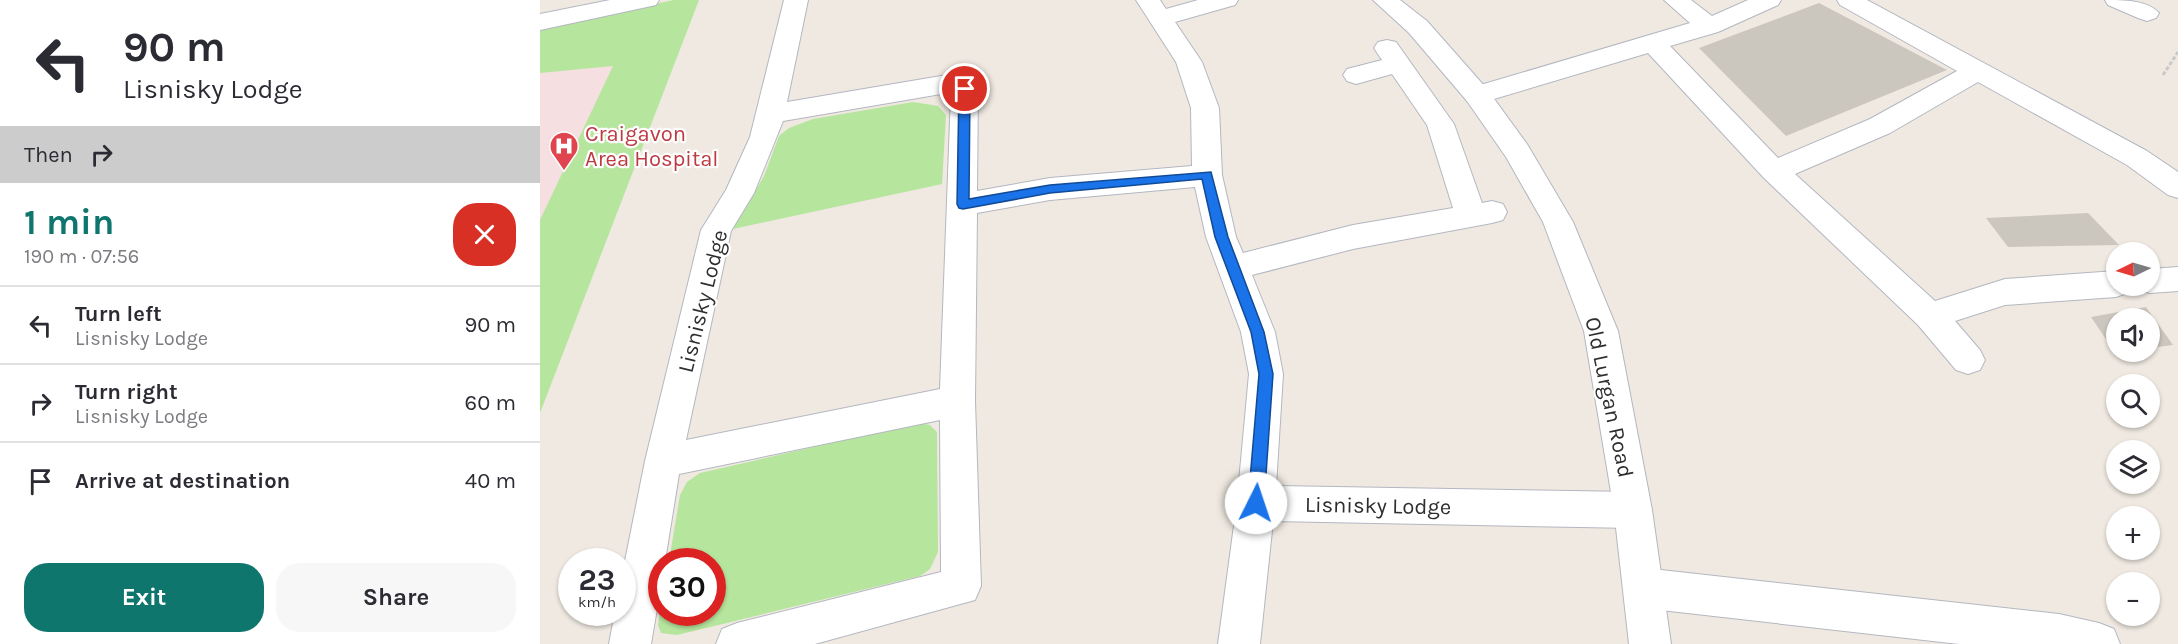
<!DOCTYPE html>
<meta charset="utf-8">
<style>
body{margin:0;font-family:Karla,sans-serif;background:#f7f7f7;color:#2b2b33;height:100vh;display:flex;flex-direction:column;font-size:22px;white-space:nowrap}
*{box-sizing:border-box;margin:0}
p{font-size:20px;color:#7c7c81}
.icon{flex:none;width:33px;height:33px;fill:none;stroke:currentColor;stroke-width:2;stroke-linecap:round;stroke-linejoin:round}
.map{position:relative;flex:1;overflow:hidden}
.details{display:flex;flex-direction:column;background:#fff;width:540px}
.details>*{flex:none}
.banner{background:#fff;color:#2b2b33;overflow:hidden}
.needle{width:39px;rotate:265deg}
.tools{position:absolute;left:1566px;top:242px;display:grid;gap:12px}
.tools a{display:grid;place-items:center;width:54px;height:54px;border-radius:50%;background:#fff;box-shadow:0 2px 4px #0004;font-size:30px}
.speed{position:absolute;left:18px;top:548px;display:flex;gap:12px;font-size:30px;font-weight:700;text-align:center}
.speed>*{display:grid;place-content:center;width:78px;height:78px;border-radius:50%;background:#fff;box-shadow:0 2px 4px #0004;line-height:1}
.speed small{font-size:15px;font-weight:400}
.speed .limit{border:9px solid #d22;background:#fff;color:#111}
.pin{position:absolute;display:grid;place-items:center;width:51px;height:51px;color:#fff;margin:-26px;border:3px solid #fff;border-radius:50%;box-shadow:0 2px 6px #0007}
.me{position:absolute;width:66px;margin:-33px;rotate:4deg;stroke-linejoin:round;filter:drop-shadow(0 0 4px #0008)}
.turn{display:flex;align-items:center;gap:21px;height:126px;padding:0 24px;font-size:27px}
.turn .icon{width:78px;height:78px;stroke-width:2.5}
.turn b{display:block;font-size:42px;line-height:51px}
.then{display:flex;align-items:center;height:57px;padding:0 24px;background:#0003;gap:12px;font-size:22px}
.round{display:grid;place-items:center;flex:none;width:63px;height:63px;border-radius:24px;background:#f7f7f7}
.overview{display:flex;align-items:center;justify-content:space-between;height:102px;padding:0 24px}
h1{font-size:36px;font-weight:700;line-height:45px;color:#0f766e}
.primary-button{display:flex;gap:12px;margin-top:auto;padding:12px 24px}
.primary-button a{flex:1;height:69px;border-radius:24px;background:#0f766e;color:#fff;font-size:24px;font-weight:700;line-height:69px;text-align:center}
.primary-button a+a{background:#f7f7f7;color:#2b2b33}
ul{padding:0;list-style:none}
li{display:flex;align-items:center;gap:18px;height:78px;padding:0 24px;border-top:2px solid #e1e1e2}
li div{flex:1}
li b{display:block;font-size:22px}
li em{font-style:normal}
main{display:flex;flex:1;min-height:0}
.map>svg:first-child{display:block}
.medical{fill:#f5dfe0}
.green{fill:#b6e59e}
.building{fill:#cbc7bf}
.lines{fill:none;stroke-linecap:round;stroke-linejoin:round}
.street-casing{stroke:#b4b7c1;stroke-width:2}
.secondary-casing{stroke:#b4b7c1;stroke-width:2}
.path{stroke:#c9c9c9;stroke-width:3;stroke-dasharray:4 2;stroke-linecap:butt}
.street{fill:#fff;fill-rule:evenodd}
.secondary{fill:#fff;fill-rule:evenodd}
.route{fill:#1a73e8;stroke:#114b97;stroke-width:1.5}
.labels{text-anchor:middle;stroke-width:4.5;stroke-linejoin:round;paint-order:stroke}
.health-label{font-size:22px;fill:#be3a42;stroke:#fff;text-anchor:start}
.street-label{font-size:22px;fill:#2e2e2e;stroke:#fff}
</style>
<main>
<section class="details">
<div class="banner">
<div class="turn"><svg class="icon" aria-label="left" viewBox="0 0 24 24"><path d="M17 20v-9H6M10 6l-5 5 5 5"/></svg><div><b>90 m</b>Lisnisky Lodge</div></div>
<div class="then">Then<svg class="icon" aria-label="right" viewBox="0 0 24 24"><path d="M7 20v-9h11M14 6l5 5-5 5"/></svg></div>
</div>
<div class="overview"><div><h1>1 min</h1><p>190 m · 07:56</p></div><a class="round" style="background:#d93025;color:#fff"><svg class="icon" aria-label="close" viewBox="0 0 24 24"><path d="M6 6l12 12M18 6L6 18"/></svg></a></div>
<ul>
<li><svg class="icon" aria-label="left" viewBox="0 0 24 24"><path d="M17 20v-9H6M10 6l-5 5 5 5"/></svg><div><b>Turn left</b><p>Lisnisky Lodge</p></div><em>90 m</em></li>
<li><svg class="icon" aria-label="right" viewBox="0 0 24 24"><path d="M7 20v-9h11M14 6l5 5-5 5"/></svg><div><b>Turn right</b><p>Lisnisky Lodge</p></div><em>60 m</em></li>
<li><svg class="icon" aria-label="arrive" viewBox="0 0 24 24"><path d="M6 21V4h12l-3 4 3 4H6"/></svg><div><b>Arrive at destination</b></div><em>40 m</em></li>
</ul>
<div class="primary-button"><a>Exit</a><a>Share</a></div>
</section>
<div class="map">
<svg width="1638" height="644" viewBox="0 0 1638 644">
<rect width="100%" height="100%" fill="#efe9e1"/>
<!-- medical -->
<polygon class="medical" points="103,49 0,282 0,61"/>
<!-- green -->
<g class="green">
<polygon points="134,0 159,0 0,413 0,220 73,66 0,73 0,28"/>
<polygon points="373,102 398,106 406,115 402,184 193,229 224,176 239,136 249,128 273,119"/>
<polygon points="379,423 390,425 397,432 398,552 390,569 380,576 137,635 121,633 118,625 121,603 122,612 172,612 172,561 129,561 140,495 147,482 160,473"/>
</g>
<!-- building -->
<g class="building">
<polygon points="1279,3 1407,70 1246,136 1159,48"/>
<polygon points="1548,213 1579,245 1468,247 1446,218"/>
<polygon points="1606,307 1633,345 1610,348 1610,318 1576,318 1576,351 1583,352 1576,354 1551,317"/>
</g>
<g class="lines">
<!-- street casing -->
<g class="street-casing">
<g id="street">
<path d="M244,0H268L247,102L407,75L435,83L438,89L437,191L510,178L652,166L651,108L636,62L596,0H620L626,9L658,0H698L695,5L635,22L662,62L679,108L682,175L696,237L703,253L813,225L913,208L887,125L852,74L816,84L807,81L803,75L807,69L842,60L834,48L838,42L847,40L856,42L914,124L942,203L952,201L963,204L967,212L963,220L952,223L813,249L712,275L735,332L743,374L736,486L1093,492L1106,498L1112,510L1106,522L1093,528L733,521L720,644H678L697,503L709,374L701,332L666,237L655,187L510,200L437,213L435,401L441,586L435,600L275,644H176L182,629L197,623L401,572L400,420L139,474L125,561H122V579L111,644H69L75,612H82V576L105,461L161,230L186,190L210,137ZM407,93L411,94L400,389L146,440L191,231L214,193L243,121Z"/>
<polygon points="1124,0 1151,0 1172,16 1208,0 1241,0 1238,5 1178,32 1130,46 1238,158 1330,119 1417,71 1300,5 1297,0 1327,0 1607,151 1638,172 1638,198 1628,195 1587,165 1438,82 1350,133 1255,174 1395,301 1465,279 1576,271 1576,285 1591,285 1587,293 1576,297 1465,305 1415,321 1440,350 1445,360 1440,370 1428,374 1416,370 1378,325 1224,178 1108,53 937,104 927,101 923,95 927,89 1150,23"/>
<path d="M1565,0C1583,0 1608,0 1619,13L1616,18L1607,21L1598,18L1568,5Z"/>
<polygon points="1638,267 1638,291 1610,293 1599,290 1596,285 1610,285 1610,269"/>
<polygon points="1103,568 1519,614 1559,623 1574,629 1580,644 1419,644 1103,608 1089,602 1083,588 1089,574"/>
</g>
</g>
<!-- secondary casing -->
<g class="secondary-casing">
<g id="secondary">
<polygon points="70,0 119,0 116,5 107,7 0,30 0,14"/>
<polygon points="833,0 860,0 887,21 947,89 987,144 1033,222 1078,331 1112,510 1131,644 1089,644 1074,510 1044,331 1003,222 966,157 927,101 869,33"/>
</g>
</g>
<!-- path -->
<polyline class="path" points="1623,75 1638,52"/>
<!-- street -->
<use href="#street" class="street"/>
<!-- secondary -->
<use href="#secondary" class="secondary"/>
</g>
<!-- route -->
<polygon class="route" points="425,85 430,89 429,199 510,185 671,172 688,237 724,332 733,374 724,503 721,508 716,510 710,508 708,503 719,374 711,332 675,237 662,179 510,193 423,209 419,208 417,204 419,89"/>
<!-- icons -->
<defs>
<g id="hospital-pin" transform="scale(1.5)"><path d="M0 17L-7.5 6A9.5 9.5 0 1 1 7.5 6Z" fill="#e0444e" stroke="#fff"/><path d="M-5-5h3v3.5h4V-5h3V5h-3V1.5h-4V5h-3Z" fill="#fff"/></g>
</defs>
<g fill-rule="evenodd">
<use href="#hospital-pin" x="24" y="146"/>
</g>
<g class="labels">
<!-- health labels -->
<g class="health-label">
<text x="45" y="141">Craigavon<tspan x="45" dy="25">Area Hospital</tspan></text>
</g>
<!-- street labels -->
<g class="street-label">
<text transform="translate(162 301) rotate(-76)" y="8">Lisnisky Lodge</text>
<text transform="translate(1070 397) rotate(78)" y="8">Old Lurgan Road</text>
<text transform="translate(838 505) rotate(1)" y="8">Lisnisky Lodge</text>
</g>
</g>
</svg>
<div class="tools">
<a><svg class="needle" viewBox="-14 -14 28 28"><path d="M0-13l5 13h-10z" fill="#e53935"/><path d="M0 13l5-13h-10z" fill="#7c7c81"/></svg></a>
<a><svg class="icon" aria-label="sound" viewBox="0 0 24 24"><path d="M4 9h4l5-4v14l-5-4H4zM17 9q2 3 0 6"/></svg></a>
<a><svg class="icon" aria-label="search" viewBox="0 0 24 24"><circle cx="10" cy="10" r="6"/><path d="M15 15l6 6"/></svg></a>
<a><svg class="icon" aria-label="layers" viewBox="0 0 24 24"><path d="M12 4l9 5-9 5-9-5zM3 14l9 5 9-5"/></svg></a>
<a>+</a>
<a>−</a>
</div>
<div class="speed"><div>23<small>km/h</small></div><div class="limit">30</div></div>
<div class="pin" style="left:425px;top:89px;background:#d93025"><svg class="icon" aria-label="arrive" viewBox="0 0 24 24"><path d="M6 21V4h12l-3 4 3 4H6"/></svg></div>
<svg class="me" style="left:716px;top:503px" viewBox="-20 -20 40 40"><circle r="19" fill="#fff"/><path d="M0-13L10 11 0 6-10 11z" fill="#1a73e8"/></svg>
</div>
</main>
